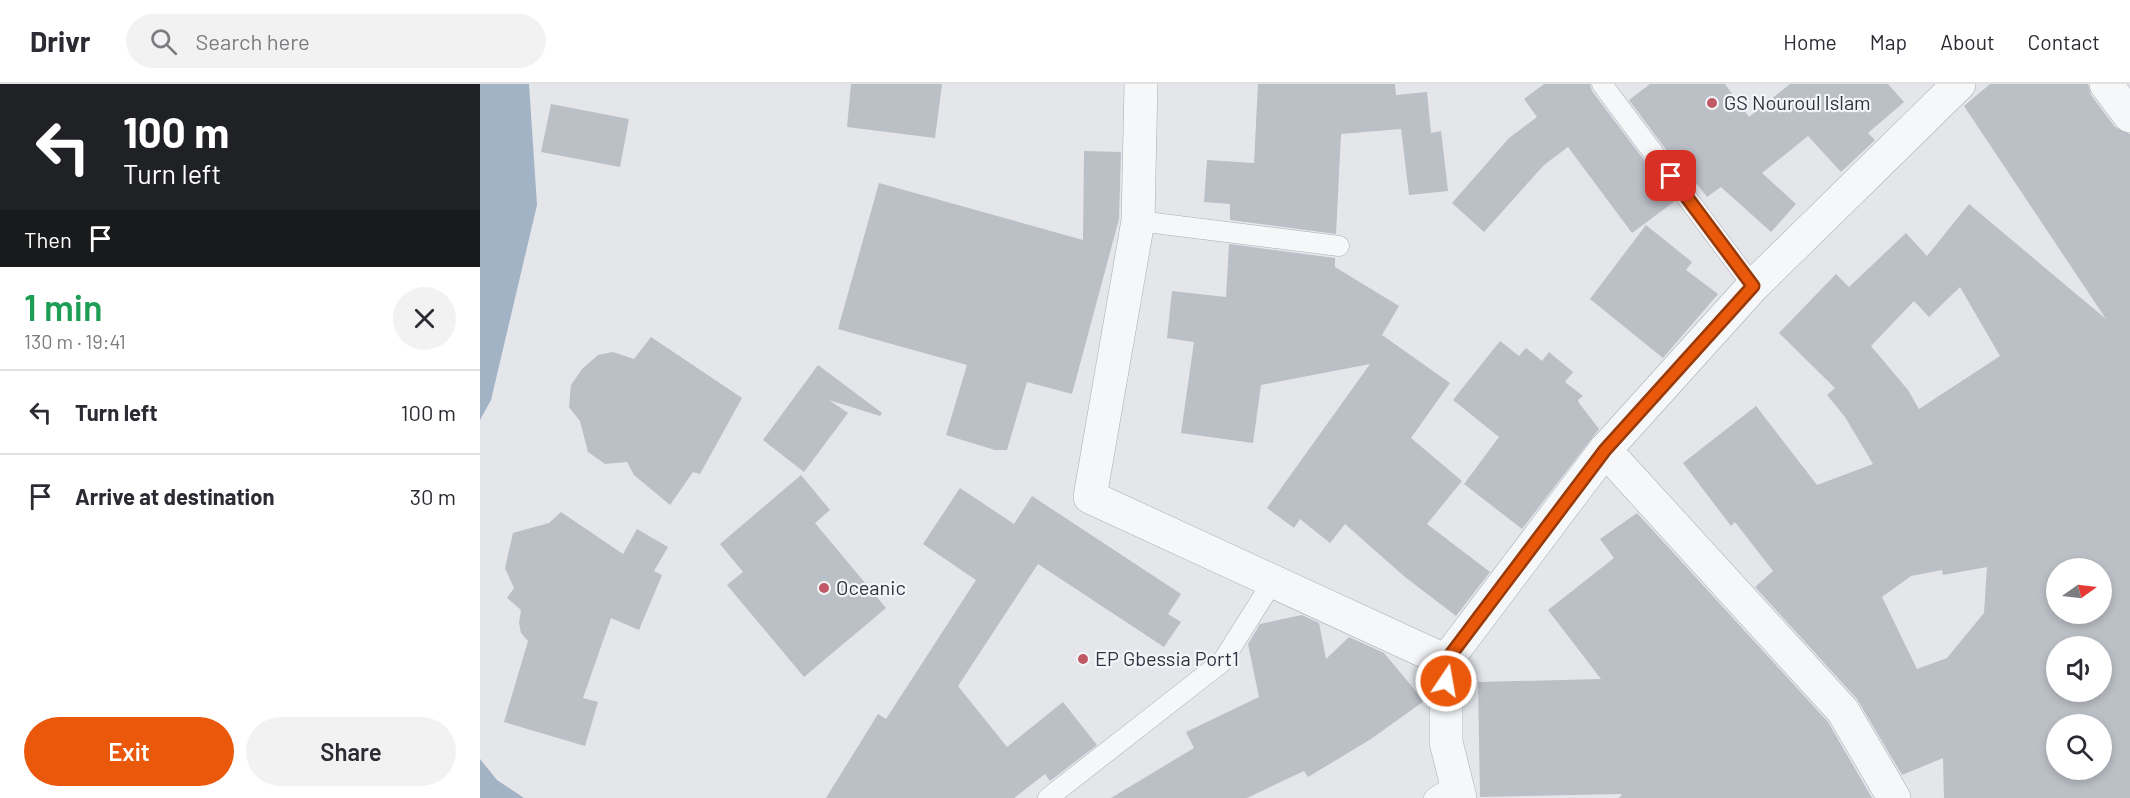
<!DOCTYPE html>
<meta charset="utf-8">
<style>
body{margin:0;font-family:Barlow,sans-serif;background:#f2f2f3;color:#2b2b33;height:100vh;display:flex;flex-direction:column;font-size:22px;white-space:nowrap}
*{box-sizing:border-box;margin:0}
p{font-size:20px;color:#7c7c81}
.icon{flex:none;width:33px;height:33px;fill:none;stroke:currentColor;stroke-width:2;stroke-linecap:round;stroke-linejoin:round}
.map{position:relative;flex:1;overflow:hidden}
.sheet{display:flex;flex-direction:column;background:#fff;width:480px}
.sheet>*{flex:none}
.guide{background:#202124;color:#fff;overflow:hidden}
.needle{width:39px;rotate:76deg}
.fabs{position:absolute;left:1566px;top:474px;display:grid;gap:12px}
.fabs a{display:grid;place-items:center;width:66px;height:66px;border-radius:50%;background:#fff;box-shadow:0 3px 9px #0003;font-size:30px}
.pin{position:absolute;display:grid;place-items:center;width:51px;height:51px;color:#fff;margin:-26px;border-radius:12px;box-shadow:0 3px 9px #0006}
.me{position:absolute;width:66px;margin:-33px;rotate:12deg;stroke-linejoin:round;filter:drop-shadow(0 0 4px #0008)}
.turn{display:flex;align-items:center;gap:21px;height:126px;padding:0 24px;font-size:27px}
.turn .icon{width:78px;height:78px;stroke-width:2.5}
.turn b{display:block;font-size:42px;line-height:51px}
.then{display:flex;align-items:center;height:57px;padding:0 24px;background:#0003;gap:12px;font-size:22px}
.round{display:grid;place-items:center;flex:none;width:63px;height:63px;border-radius:32px;background:#f2f2f3}
.headline{display:flex;align-items:center;justify-content:space-between;height:102px;padding:0 24px}
h1{font-size:36px;font-weight:600;line-height:45px;color:#1e9e55}
.button{display:flex;gap:12px;margin-top:auto;padding:12px 24px}
.button a{flex:1;height:69px;border-radius:36px;background:#ea580c;color:#fff;font-size:24px;font-weight:600;line-height:69px;text-align:center}
.button a+a{background:#f2f2f3;color:#2b2b33}
ul{padding:0;list-style:none}
li{display:flex;align-items:center;gap:18px;height:84px;padding:0 24px;border-top:2px solid #e1e1e2}
li div{flex:1}
li b{display:block;font-size:22px}
li em{font-style:normal}
header{display:flex;align-items:center;gap:36px;box-sizing:border-box;height:84px;padding:0 30px;background:#fff;border-bottom:2px solid #e1e1e2}
header strong{font-size:28px}
nav{display:flex;gap:33px;margin-inline-start:auto;font-size:21px}
.search{width:420px;height:54px;background:#f2f2f3;display:flex;align-items:center;gap:15px;box-sizing:border-box;padding:0 21px;border-radius:33px;color:#7c7c81;font-size:22px}
main{display:flex;flex:1;min-height:0}
.map>svg:first-child{display:block}
.water{fill:#a3b3c6}
.building{fill:#bbbfc6;fill-rule:evenodd}
.lines{fill:none;stroke-linecap:round;stroke-linejoin:round}
.service-casing{stroke:#a9adb4;stroke-width:21}
.minor-casing{stroke:#a9adb4;stroke-width:34}
.service{stroke:#f6f7f9;stroke-width:20}
.minor{stroke:#f6f7f9;stroke-width:33}
.route-casing{stroke:#983908;stroke-width:15}
.route{stroke:#ea580c;stroke-width:10}
.poi-dot{fill:#c05865;stroke:#f3f5f8;stroke-width:2}
.labels{text-anchor:middle;stroke-width:4.5;stroke-linejoin:round;paint-order:stroke}
.poi-label{font-size:20px;fill:#2d3441;stroke:#f3f5f8;text-anchor:start}
</style>
<header>
<strong>Drivr</strong>
<div class="search"><svg class="icon" aria-label="search" viewBox="0 0 24 24"><circle cx="10" cy="10" r="6"/><path d="M15 15l6 6"/></svg>Search here</div>
<nav><a>Home</a><a>Map</a><a>About</a><a>Contact</a></nav>
</header>
<main>
<section class="sheet">
<div class="guide">
<div class="turn"><svg class="icon" aria-label="left" viewBox="0 0 24 24"><path d="M17 20v-9H6M10 6l-5 5 5 5"/></svg><div><b>100 m</b>Turn left</div></div>
<div class="then">Then<svg class="icon" aria-label="arrive" viewBox="0 0 24 24"><path d="M6 21V4h12l-3 4 3 4H6"/></svg></div>
</div>
<div class="headline"><div><h1>1 min</h1><p>130 m · 19:41</p></div><a class="round"><svg class="icon" aria-label="close" viewBox="0 0 24 24"><path d="M6 6l12 12M18 6L6 18"/></svg></a></div>
<ul>
<li><svg class="icon" aria-label="left" viewBox="0 0 24 24"><path d="M17 20v-9H6M10 6l-5 5 5 5"/></svg><div><b>Turn left</b></div><em>100 m</em></li>
<li><svg class="icon" aria-label="arrive" viewBox="0 0 24 24"><path d="M6 21V4h12l-3 4 3 4H6"/></svg><div><b>Arrive at destination</b></div><em>30 m</em></li>
</ul>
<div class="button"><a>Exit</a><a>Share</a></div>
</section>
<div class="map">
<svg width="1650" height="714" viewBox="0 0 1650 714">
<rect width="100%" height="100%" fill="#e4e6ea"/>
<!-- water -->
<g class="water">
<polygon points="0,0 49,0 57,121 11,316 0,336"/>
<polygon points="0,675 17,696 44,714 0,714"/>
</g>
<!-- building -->
<g class="building">
<polygon points="371,0 462,0 455,54 367,43"/>
<polygon points="778,0 915,0 916,11 947,8 951,49 961,47 968,107 929,111 921,45 861,50 856,150 750,136 750,120 724,118 727,76 774,79"/>
<polygon points="1064,0 1110,0 1112,7 1195,117 1152,149 1088,63 1064,81 1004,148 972,119 1029,54 1057,33 1044,15"/>
<polygon points="1170,0 1245,0 1269,33 1310,0 1408,0 1424,18 1388,49 1395,56 1361,88 1328,52 1282,89 1316,120 1291,148 1241,103 1227,113 1217,100 1214,103 1149,16"/>
<path d="M1510,0H1608L1611,11L1635,43L1650,50V714H1464L1463,674L1422,691L1377,615L1275,503L1293,487L1255,438L1251,442L1203,379L1276,322L1337,401L1393,380L1365,333L1347,311L1355,304L1299,249L1356,190L1369,203L1426,149L1447,172L1489,120L1626,235L1484,22ZM1480,203L1520,272L1439,325L1428,306L1391,262L1434,217L1449,233ZM1507,483L1504,529L1467,574L1437,585L1402,513L1431,492L1462,486L1463,491ZM1576,484H1622V530H1576ZM1576,562H1622V608H1576ZM1576,640H1622V686H1576Z"/>
<polygon points="71,20 149,35 140,83 61,68"/>
<polygon points="604,67 641,68 639,135 592,310 547,298 527,366 515,366 466,351 487,281 358,245 399,99 603,156"/>
<polygon points="1166,141 1212,178 1206,186 1238,210 1183,274 1110,215"/>
<polygon points="749,160 855,174 855,183 919,222 902,251 970,299 931,354 982,397 947,440 1010,488 976,532 925,493 865,440 850,459 820,435 814,444 787,424 890,280 781,301 773,359 701,349 714,258 687,254 692,207 746,213"/>
<polygon points="171,253 262,314 220,390 213,388 190,421 154,391 147,378 125,380 108,368 100,337 89,323 91,301 102,285 118,271 133,268 154,275"/>
<polygon points="1020,257 1039,272 1046,264 1062,277 1069,268 1093,288 1085,298 1103,312 1098,316 1099,319 1119,345 1042,445 984,400 1019,353 973,316"/>
<polygon points="338,281 402,329 400,332 349,316 368,329 324,388 283,356"/>
<polygon points="321,391 350,426 335,439 406,524 324,593 247,501 263,488 240,460"/>
<polygon points="480,404 534,440 552,412 701,510 688,530 701,538 684,563 558,480 478,602 527,663 583,618 617,661 570,697 565,690 534,714 346,714 398,630 406,635 496,496 443,460"/>
<polygon points="81,428 143,470 157,445 188,463 174,487 182,491 159,546 131,534 103,614 118,618 105,662 24,638 48,557 41,549 39,539 41,526 27,514 34,504 25,484 33,449 69,439"/>
<polygon points="1157,429 1348,638 1392,714 1139,714 1142,710 1000,713 998,598 1121,595 1068,526 1134,474 1120,455"/>
<polygon points="822,531 839,539 846,575 869,553 904,569 944,617 891,655 828,693 824,687 767,714 631,714 714,664 706,648 779,613 768,560 780,540"/>
</g>
<g class="lines">
<!-- service casing -->
<g class="service-casing">
<g id="service">
<polyline points="1122,0 1273,202"/>
<polyline points="658,137 859,162"/>
<polyline points="568,714 742,578 793,497"/>
<polyline points="954,714 976,700"/>
</g>
</g>
<!-- minor casing -->
<g class="minor-casing">
<g id="minor">
<polyline points="661,0 658,137 610,413 966,577"/>
<polyline points="1626,0 1650,32"/>
<polyline points="1125,366 1363,627 1414,714"/>
<polyline points="980,714 966,658 966,577 1125,366 1273,202 1479,0"/>
</g>
</g>
<!-- service -->
<use href="#service" class="service"/>
<!-- minor -->
<use href="#minor" class="minor"/>
</g>
<g class="lines">
<!-- route casing -->
<g class="route-casing">
<polyline id="route" points="966,597 966,577 1125,366 1273,202 1191,92"/>
</g>
<!-- route -->
<use href="#route" class="route"/>
</g>
<!-- markers -->
<g class="poi-dot">
<circle cx="1232" cy="19" r="6"/>
<circle cx="344" cy="504" r="6"/>
<circle cx="603" cy="575" r="6"/>
</g>
<g class="labels">
<!-- poi labels -->
<g class="poi-label">
<text x="1244" y="26">GS Nouroul Islam</text>
<text x="356" y="511">Oceanic</text>
<text x="615" y="582">EP Gbessia Port1</text>
</g>
</g>
</svg>
<div class="fabs">
<a><svg class="needle" viewBox="-14 -14 28 28"><path d="M0-13l5 13h-10z" fill="#e53935"/><path d="M0 13l5-13h-10z" fill="#7c7c81"/></svg></a>
<a><svg class="icon" aria-label="sound" viewBox="0 0 24 24"><path d="M4 9h4l5-4v14l-5-4H4zM17 9q2 3 0 6"/></svg></a>
<a><svg class="icon" aria-label="search" viewBox="0 0 24 24"><circle cx="10" cy="10" r="6"/><path d="M15 15l6 6"/></svg></a>
</div>
<div class="pin" style="left:1191px;top:92px;background:#d93025"><svg class="icon" aria-label="arrive" viewBox="0 0 24 24"><path d="M6 21V4h12l-3 4 3 4H6"/></svg></div>
<svg class="me" style="left:966px;top:597px" viewBox="-20 -20 40 40"><circle r="17" fill="#ea580c" stroke="#fff" stroke-width="3"/><path d="M0-11L8 9 0 5-8 9z" fill="#fff"/></svg>
</div>
</main>
